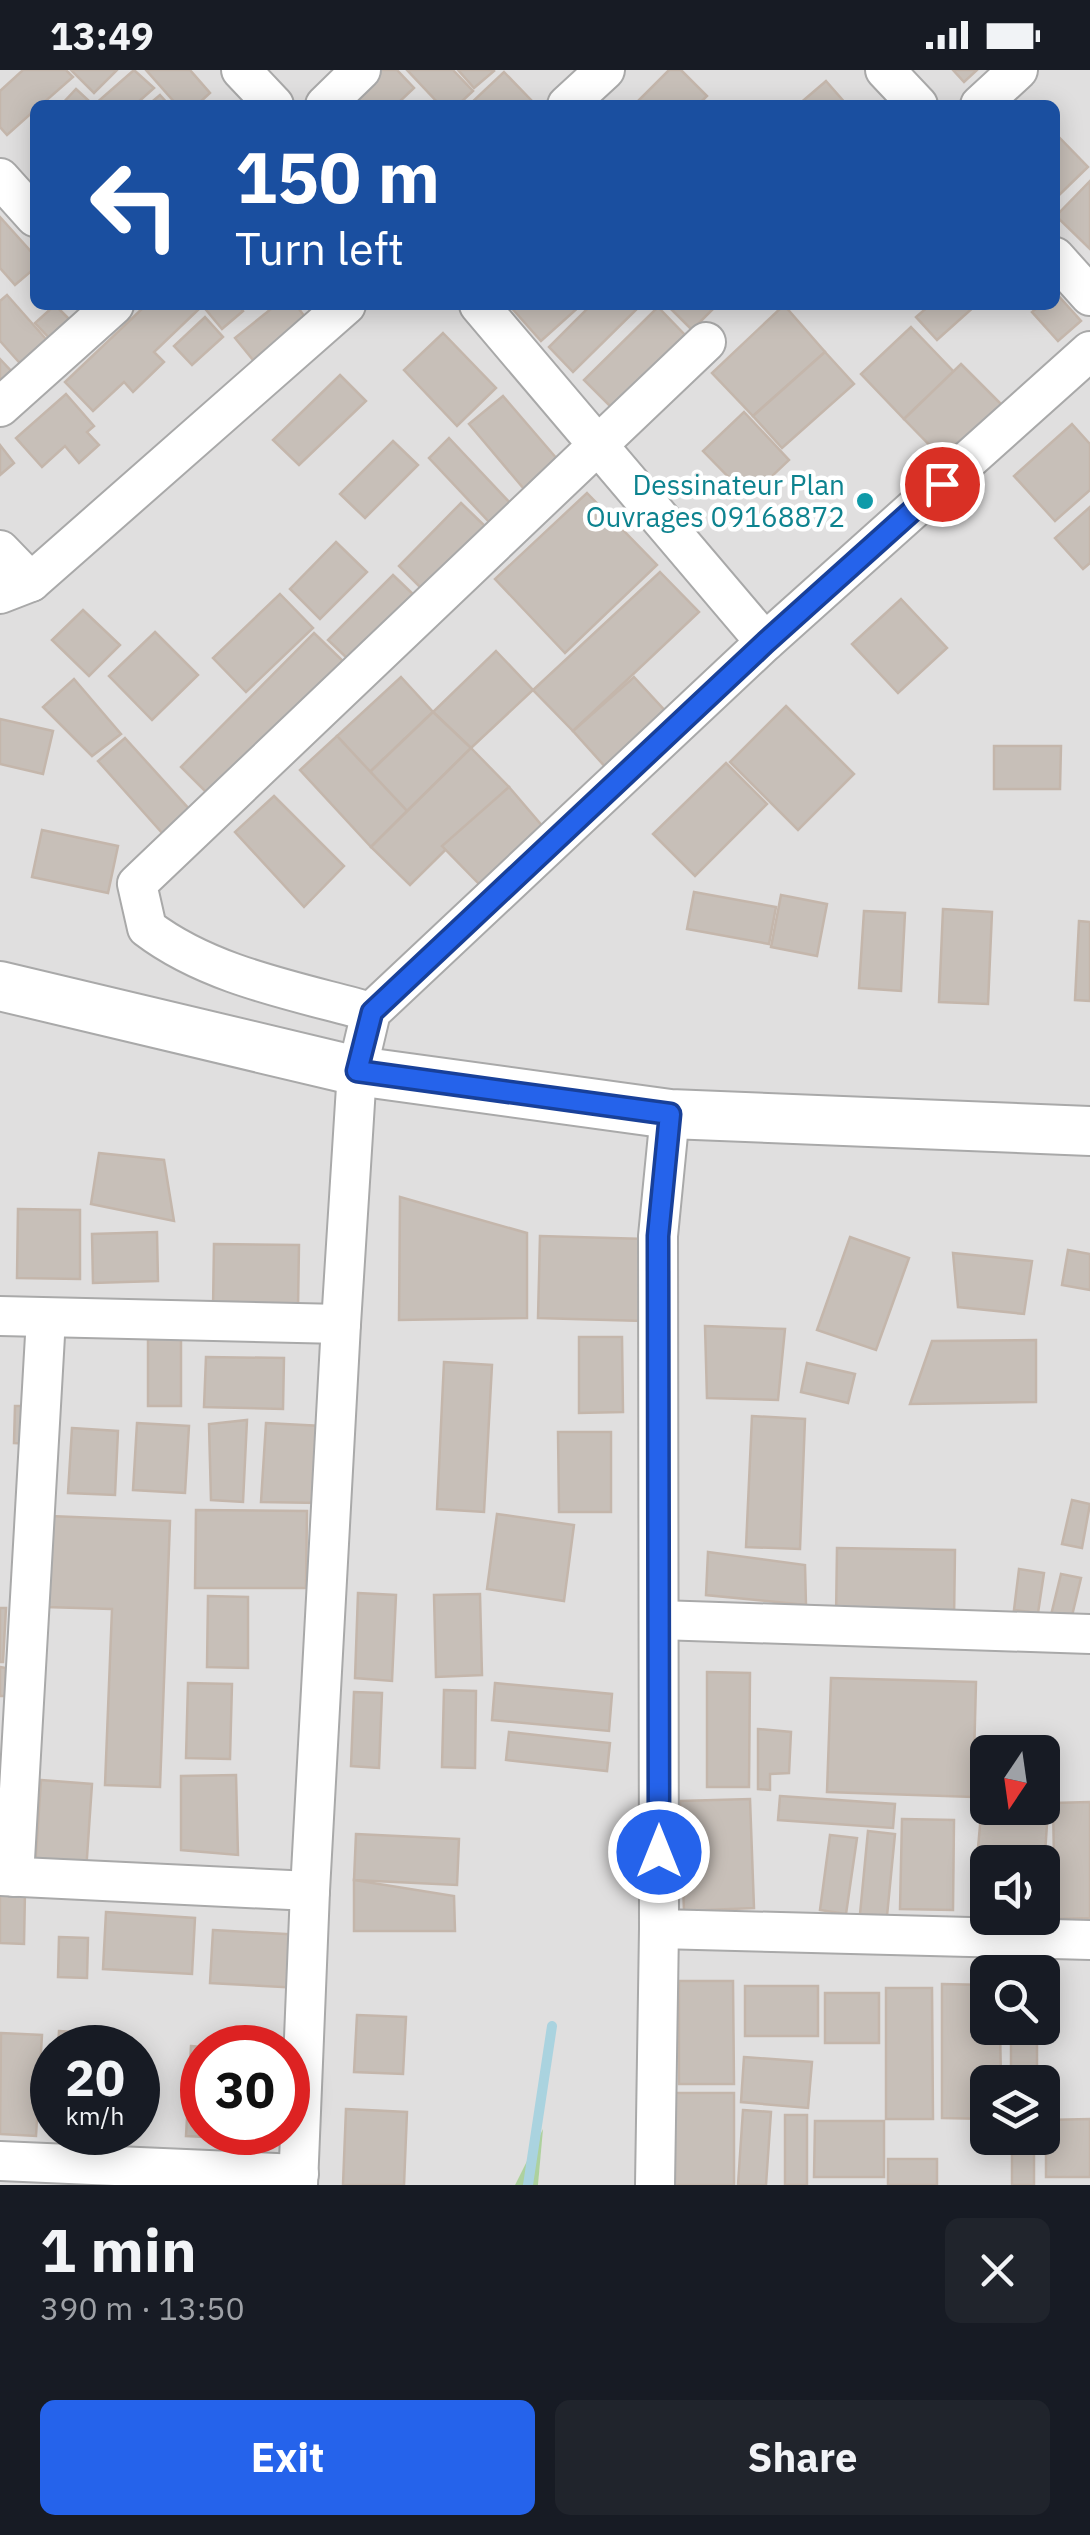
<!DOCTYPE html>
<meta charset="utf-8">
<style>
body{margin:0;font-family:"IBM Plex Sans",sans-serif;background:#20242c;color:#f1f3f6;height:100vh;display:flex;flex-direction:column;font-size:38px;white-space:nowrap}
*{box-sizing:border-box;margin:0}
p{font-size:32px;color:#9ea1a6}
.icon{flex:none;width:55px;height:55px;fill:none;stroke:currentColor;stroke-width:2;stroke-linecap:round;stroke-linejoin:round}
.map{position:relative;height:2115px;overflow:hidden}
.sheet{display:flex;flex-direction:column;background:#171b24;flex:1}
.sheet>*{flex:none}
.top-card{position:absolute;left:30px;top:30px;width:1030px;height:210px;border-radius:15px;box-shadow:0 5px 25px #0003;background:#1a4fa0;color:#fff;overflow:hidden}
.needle{width:65px;rotate:193deg}
.fabs{position:absolute;left:970px;top:1665px;display:grid;gap:20px}
.fabs a{display:grid;place-items:center;width:90px;height:90px;border-radius:15px;background:#171b24;box-shadow:0 5px 25px #0003;font-size:50px}
.speed{position:absolute;left:30px;top:1955px;display:flex;gap:20px;font-size:50px;font-weight:700;text-align:center}
.speed>*{display:grid;place-content:center;width:130px;height:130px;border-radius:50%;background:#171b24;box-shadow:0 5px 25px #0003;line-height:1}
.speed small{font-size:25px;font-weight:400}
.speed .limit{border:15px solid #d22;background:#fff;color:#111}
.pin{position:absolute;display:grid;place-items:center;width:85px;height:85px;color:#fff;margin:-42px;border:5px solid #fff;border-radius:50%;box-shadow:0 2px 10px #0007}
.me{position:absolute;width:110px;margin:-55px;rotate:0deg;stroke-linejoin:round;filter:drop-shadow(0 0 8px #0008)}
.turn{display:flex;align-items:center;gap:35px;height:210px;padding:0 40px;font-size:45px}
.turn .icon{width:130px;height:130px;stroke-width:2.5}
.turn b{display:block;font-size:70px;line-height:85px}
.round{display:grid;place-items:center;flex:none;width:105px;height:105px;border-radius:15px;background:#20242c}
.headline{display:flex;align-items:center;justify-content:space-between;height:170px;padding:0 40px}
h1{font-size:60px;font-weight:700;line-height:75px}
.action{display:flex;gap:20px;margin-top:auto;padding:20px 40px}
.action a{flex:1;height:115px;border-radius:15px;background:#2563eb;color:#fff;font-size:40px;font-weight:700;line-height:115px;text-align:center}
.action a+a{background:#20242c;color:#f1f3f6}
.status{display:flex;justify-content:space-between;align-items:center;height:70px;padding:0 50px;background:#171b24;direction:ltr}
.status svg{height:28px;fill:currentColor}
.map>svg:first-child{display:block}
.residential{fill:#e0dfdf;fill-rule:evenodd}
.forest{fill:#add19e}
.lines{fill:none;stroke-linecap:round;stroke-linejoin:round}
.stream{stroke:#aad3df;stroke-width:10}
.building{fill:#c7bfb8;stroke:#c4b6ab;stroke-width:2.5}
.minor-casing{stroke:#a9a9a9;stroke-width:42}
.tertiary-casing{stroke:#a9a9a9;stroke-width:52}
.minor{stroke:#fff;stroke-width:38}
.tertiary{stroke:#fff;stroke-width:48}
.route-casing{stroke:#184099;stroke-width:25}
.route{stroke:#2563eb;stroke-width:18}
.culture-dot{fill:#0f9aa8;stroke:#fff;stroke-width:4}
.labels{text-anchor:middle;stroke-width:9;stroke-linejoin:round;paint-order:stroke}
.culture-label{font-size:28px;fill:#0d838f;stroke:#fff;text-anchor:end}
</style>
<div class="status"><b>13:49</b><svg viewBox="0 0 49 12"><path d="M0 12V9h3v3zM5 12V6h3v6zM10 12V3h3v9zM15 12V0h3v12zM26 1h20v11H26zM47 4h2v5h-2z"/></svg></div>
<div class="map">
<svg width="1090" height="2115" viewBox="0 0 1090 2115">
<rect width="100%" height="100%" fill="#f2efe9"/>
<!-- residential -->
<path class="residential" d="M0,0H1090V2115H538L542,2062L515,2115H0ZM35,35H1055V235H35ZM988,1682H1042V1738H988ZM988,1792H1042V1848H988ZM988,1902H1042V1958H988ZM52,1978H138V2062H52ZM202,1978H288V2062H202ZM988,2012H1042V2068H988Z"/>
<!-- forest -->
<polygon class="forest" points="543,2059 538,2115 515,2115"/>
<g class="lines">
<!-- stream -->
<polyline class="stream" points="528,2115 552,1956"/>
</g>
<!-- building -->
<g class="building">
<polygon points="23,0 66,0 73,7 41,35 35,35 35,40 7,65 0,57 0,21"/>
<polygon points="71,0 117,0 94,23"/>
<polygon points="134,0 154,18 135,35 94,35"/>
<polygon points="146,0 190,0 210,23 197,35 177,35"/>
<polygon points="377,0 397,0 414,18 396,35 340,35"/>
<polygon points="407,0 453,0 473,21 458,35 440,35"/>
<polygon points="458,0 493,0 494,1 474,18"/>
<polygon points="669,0 681,0 707,26 698,35 634,35"/>
<polygon points="953,0 977,0 964,12"/>
<polygon points="504,2 531,30 526,35 469,35"/>
<polygon points="826,11 847,35 798,35"/>
<polygon points="76,19 88,30 83,35 61,35"/>
<polygon points="160,25 169,35 148,35"/>
<polygon points="1055,63 1088,97 1055,129"/>
<polygon points="1090,111 1090,179 1056,146"/>
<polygon points="0,147 35,186 35,198 15,215 0,198"/>
<polygon points="1055,222 1081,251 1058,271 1032,242 1040,235 1055,235"/>
<polygon points="7,225 53,277 26,300 0,271 0,231"/>
<polygon points="55,235 72,252 52,271 35,253"/>
<polygon points="146,235 195,235 199,239 154,282 164,292 133,322 124,312 93,341 65,312"/>
<polygon points="202,235 238,235 243,241 222,259"/>
<polygon points="276,235 296,235 305,247 253,290 235,268"/>
<polygon points="509,235 581,235 541,271"/>
<polygon points="591,235 639,237 573,302 549,277"/>
<polygon points="676,235 717,235 692,260 671,239"/>
<polygon points="784,235 825,282 753,346 712,303"/>
<polygon points="930,235 976,235 937,270 916,247"/>
<polygon points="658,237 685,265 611,337 584,310"/>
<polygon points="205,247 223,267 192,295 174,276"/>
<polygon points="911,257 954,302 904,349 861,304"/>
<polygon points="443,263 496,318 457,356 404,300"/>
<polygon points="825,282 854,314 782,378 753,346"/>
<polygon points="0,289 14,304 0,317"/>
<polygon points="961,294 1003,336 947,393 904,349"/>
<polygon points="340,305 366,331 299,395 273,370"/>
<polygon points="66,324 94,356 87,362 99,375 79,393 65,376 42,397 16,368"/>
<polygon points="503,326 558,390 524,419 469,354"/>
<polygon points="744,342 789,390 749,428 703,381"/>
<polygon points="1072,354 1090,374 1090,420 1055,451 1014,406"/>
<polygon points="449,368 511,434 490,453 429,388"/>
<polygon points="393,371 418,395 365,448 340,424"/>
<polygon points="0,375 14,393 0,405"/>
<polygon points="587,423 657,495 565,583 495,509"/>
<polygon points="461,433 486,457 423,520 399,496"/>
<polygon points="1090,437 1090,493 1083,499 1055,468"/>
<polygon points="336,472 367,502 320,549 290,519"/>
<polygon points="660,502 699,542 573,661 533,620"/>
<polygon points="393,505 415,526 350,591 328,570"/>
<polygon points="280,524 313,558 246,622 213,588"/>
<polygon points="901,529 947,578 898,623 852,574"/>
<polygon points="83,540 120,575 89,606 52,570"/>
<polygon points="155,562 198,605 152,650 109,606"/>
<polygon points="314,563 348,596 214,730 181,697"/>
<polygon points="496,581 533,620 471,678 433,642"/>
<polygon points="401,607 433,642 370,702 337,666"/>
<polygon points="634,607 669,645 608,700 573,661"/>
<polygon points="74,609 121,664 92,686 43,637"/>
<polygon points="786,636 854,704 798,760 730,692"/>
<polygon points="433,642 471,678 407,741 370,702"/>
<polygon points="0,649 53,661 43,704 0,694"/>
<polygon points="337,666 407,741 371,777 300,700"/>
<polygon points="125,668 190,740 163,764 98,691"/>
<polygon points="994,676 1061,676 1060,719 994,719"/>
<polygon points="471,678 509,717 410,815 371,777"/>
<polygon points="726,693 767,734 695,806 653,764"/>
<polygon points="509,717 544,758 482,817 442,776"/>
<polygon points="274,726 344,796 304,837 235,762"/>
<polygon points="42,760 118,776 108,823 32,807"/>
<polygon points="694,822 776,837 769,874 687,859"/>
<polygon points="781,825 827,834 817,886 771,877"/>
<polygon points="943,839 992,842 988,934 939,932"/>
<polygon points="864,841 905,843 901,921 859,918"/>
<polygon points="1079,851 1090,852 1090,931 1075,930"/>
<polygon points="99,1083 164,1090 174,1151 91,1134"/>
<polygon points="400,1127 527,1163 527,1248 399,1250"/>
<polygon points="18,1139 80,1140 80,1209 17,1208"/>
<polygon points="157,1162 158,1211 93,1213 92,1164"/>
<polygon points="540,1166 646,1169 643,1251 538,1248"/>
<polygon points="850,1167 909,1188 876,1280 817,1260"/>
<polygon points="214,1174 299,1175 298,1239 213,1239"/>
<polygon points="1068,1180 1090,1184 1090,1220 1062,1215"/>
<polygon points="953,1183 1032,1191 1024,1244 958,1237"/>
<polygon points="705,1256 785,1259 778,1330 707,1328"/>
<rect x="148" y="1267" width="33" height="69"/>
<polygon points="579,1267 622,1267 623,1342 579,1343"/>
<polygon points="1036,1270 1036,1332 910,1334 932,1271"/>
<polygon points="206,1287 284,1288 283,1339 204,1337"/>
<polygon points="444,1292 492,1295 484,1442 437,1439"/>
<polygon points="807,1293 855,1304 848,1333 801,1322"/>
<polygon points="15,1336 34,1336 33,1374 14,1373"/>
<polygon points="752,1346 805,1349 800,1479 746,1477"/>
<polygon points="247,1350 243,1432 211,1430 209,1354"/>
<polygon points="137,1353 189,1356 185,1423 133,1420"/>
<polygon points="266,1353 322,1356 320,1433 261,1432"/>
<polygon points="72,1358 118,1361 115,1425 68,1423"/>
<polygon points="558,1362 611,1362 611,1442 559,1442"/>
<polygon points="1072,1430 1090,1434 1082,1478 1062,1474"/>
<polygon points="196,1440 307,1441 306,1518 195,1518"/>
<polygon points="497,1444 574,1455 564,1531 487,1519"/>
<polygon points="50,1446 170,1451 160,1717 105,1715 112,1539 46,1537"/>
<polygon points="837,1478 955,1480 954,1551 836,1549"/>
<polygon points="708,1482 805,1495 806,1535 706,1525"/>
<polygon points="1019,1499 1044,1503 1038,1543 1014,1540"/>
<polygon points="1061,1504 1081,1508 1071,1550 1051,1545"/>
<polygon points="358,1523 396,1525 392,1611 355,1608"/>
<polygon points="480,1524 482,1605 436,1607 434,1525"/>
<polygon points="208,1526 248,1527 248,1598 207,1597"/>
<polygon points="0,1538 6,1538 3,1592 0,1592"/>
<polygon points="0,1597 6,1598 5,1626 0,1626"/>
<polygon points="707,1602 750,1603 749,1717 707,1717"/>
<polygon points="831,1608 976,1612 973,1727 827,1722"/>
<polygon points="188,1613 232,1614 230,1689 186,1688"/>
<polygon points="495,1613 612,1624 609,1661 492,1650"/>
<polygon points="444,1620 476,1621 475,1698 442,1697"/>
<polygon points="354,1622 382,1623 379,1698 351,1696"/>
<polygon points="758,1659 791,1662 789,1703 770,1704 770,1720 758,1719"/>
<polygon points="509,1662 610,1673 607,1701 506,1690"/>
<polygon points="236,1705 238,1785 181,1780 181,1706"/>
<polygon points="41,1710 92,1714 86,1802 35,1798"/>
<polygon points="780,1726 895,1734 893,1758 778,1750"/>
<polygon points="750,1729 754,1838 684,1841 680,1731"/>
<polygon points="1090,1732 1090,1848 1055,1849 1053,1733"/>
<polygon points="982,1733 988,1734 988,1738 1048,1739 1045,1784 978,1778"/>
<polygon points="902,1749 954,1750 953,1840 900,1839"/>
<polygon points="868,1761 895,1764 887,1846 860,1844"/>
<polygon points="356,1764 459,1769 457,1815 354,1810"/>
<polygon points="830,1765 857,1768 846,1844 820,1840"/>
<polygon points="982,1804 988,1804 988,1845 980,1845"/>
<polygon points="354,1810 454,1826 455,1861 354,1861"/>
<polygon points="0,1820 25,1821 24,1874 0,1873"/>
<polygon points="106,1842 195,1848 192,1904 103,1899"/>
<polygon points="213,1860 303,1865 300,1918 210,1913"/>
<polygon points="59,1867 88,1868 87,1908 58,1907"/>
<polygon points="679,1911 733,1911 734,2014 679,2014"/>
<polygon points="942,1914 988,1915 988,1958 1000,1958 1001,2012 988,2012 988,2049 942,2048"/>
<rect x="745" y="1916" width="73" height="50"/>
<polygon points="886,1918 932,1918 933,2049 886,2049"/>
<rect x="825" y="1923" width="54" height="50"/>
<polygon points="357,1945 406,1947 403,2004 354,2002"/>
<rect x="1011" y="1958" width="26" height="54"/>
<polygon points="59,1961 104,1964 103,1978 58,1978"/>
<polygon points="1,1963 42,1965 36,2066 0,2064"/>
<polygon points="191,1976 213,1978 202,1978 202,2062 287,2062 287,2071 186,2066"/>
<polygon points="744,1987 812,1992 808,2038 741,2032"/>
<polygon points="674,2023 734,2023 734,2115 675,2115"/>
<polygon points="346,2039 407,2042 404,2115 343,2115"/>
<polygon points="743,2040 771,2042 766,2115 738,2115"/>
<rect x="785" y="2045" width="22" height="70"/>
<polygon points="1090,2049 1090,2107 1046,2107 1046,2050"/>
<polygon points="815,2051 884,2051 884,2107 814,2107"/>
<polygon points="53,2062 98,2062 98,2069 53,2066"/>
<polygon points="1034,2083 1034,2115 1012,2115 1012,2084"/>
<rect x="888" y="2089" width="49" height="26"/>
</g>
<g class="lines">
<!-- minor casing -->
<g class="minor-casing">
<g id="minor">
<polyline points="241,0 274,35"/>
<polyline points="885,0 918,35"/>
<polyline points="325,35 361,0"/>
<polyline points="567,35 605,0"/>
<polyline points="980,35 1018,0"/>
<polyline points="0,108 35,147"/>
<polyline points="1055,187 1090,226"/>
<polyline points="479,235 765,572"/>
<polyline points="0,337 114,235"/>
<polyline points="0,480 31,512"/>
<polyline points="0,524 31,512 346,235"/>
<path d="M371,942C296,921 210,906 147,858L137,814L706,272"/>
<polyline points="0,1246 341,1254"/>
<polyline points="659,1550 1090,1564"/>
<polyline points="0,1806 310,1821"/>
<polyline points="14,1807 46,1248"/>
<polyline points="659,1859 1090,1870"/>
<polyline points="0,2091 299,2104"/>
<polyline points="298,2115 310,1821 341,1254 357,1001 371,942 765,572 1090,281"/>
<polyline points="655,2115 659,1859 658,1166 670,1044"/>
</g>
</g>
<!-- tertiary casing -->
<g class="tertiary-casing">
<polyline id="tertiary" points="0,916 357,1001 670,1044 1090,1061"/>
</g>
<!-- minor -->
<use href="#minor" class="minor"/>
<!-- tertiary -->
<use href="#tertiary" class="tertiary"/>
</g>
<g class="lines">
<!-- route casing -->
<g class="route-casing">
<polyline id="route" points="659,1782 658,1166 670,1044 357,1001 372,942 766,572 942,414"/>
</g>
<!-- route -->
<use href="#route" class="route"/>
</g>
<!-- markers -->
<circle class="culture-dot" cx="865" cy="431" r="10"/>
<g class="labels">
<!-- culture labels -->
<g class="culture-label">
<text x="845" y="425">Dessinateur Plan<tspan x="845" dy="32">Ouvrages 09168872</tspan></text>
</g>
</g>
</svg>
<div class="fabs">
<a><svg class="needle" viewBox="-14 -14 28 28"><path d="M0-13l5 13h-10z" fill="#e53935"/><path d="M0 13l5-13h-10z" fill="#9ea1a6"/></svg></a>
<a><svg class="icon" aria-label="sound" viewBox="0 0 24 24"><path d="M4 9h4l5-4v14l-5-4H4zM17 9q2 3 0 6"/></svg></a>
<a><svg class="icon" aria-label="search" viewBox="0 0 24 24"><circle cx="10" cy="10" r="6"/><path d="M15 15l6 6"/></svg></a>
<a><svg class="icon" aria-label="layers" viewBox="0 0 24 24"><path d="M12 4l9 5-9 5-9-5zM3 14l9 5 9-5"/></svg></a>
</div>
<div class="speed"><div>20<small>km/h</small></div><div class="limit">30</div></div>
<div class="pin" style="left:942px;top:414px;background:#d93025"><svg class="icon" aria-label="arrive" viewBox="0 0 24 24"><path d="M6 21V4h12l-3 4 3 4H6"/></svg></div>
<svg class="me" style="left:659px;top:1782px" viewBox="-20 -20 40 40"><circle r="17" fill="#2563eb" stroke="#fff" stroke-width="3"/><path d="M0-11L8 9 0 5-8 9z" fill="#fff"/></svg>
<div class="top-card">
<div class="turn"><svg class="icon" aria-label="left" viewBox="0 0 24 24"><path d="M17 20v-9H6M10 6l-5 5 5 5"/></svg><div><b>150 m</b>Turn left</div></div>
</div>
</div>
<section class="sheet">
<div class="headline"><div><h1>1 min</h1><p>390 m · 13:50</p></div><a class="round"><svg class="icon" aria-label="close" viewBox="0 0 24 24"><path d="M6 6l12 12M18 6L6 18"/></svg></a></div>
<div class="action"><a>Exit</a><a>Share</a></div>
</section>
